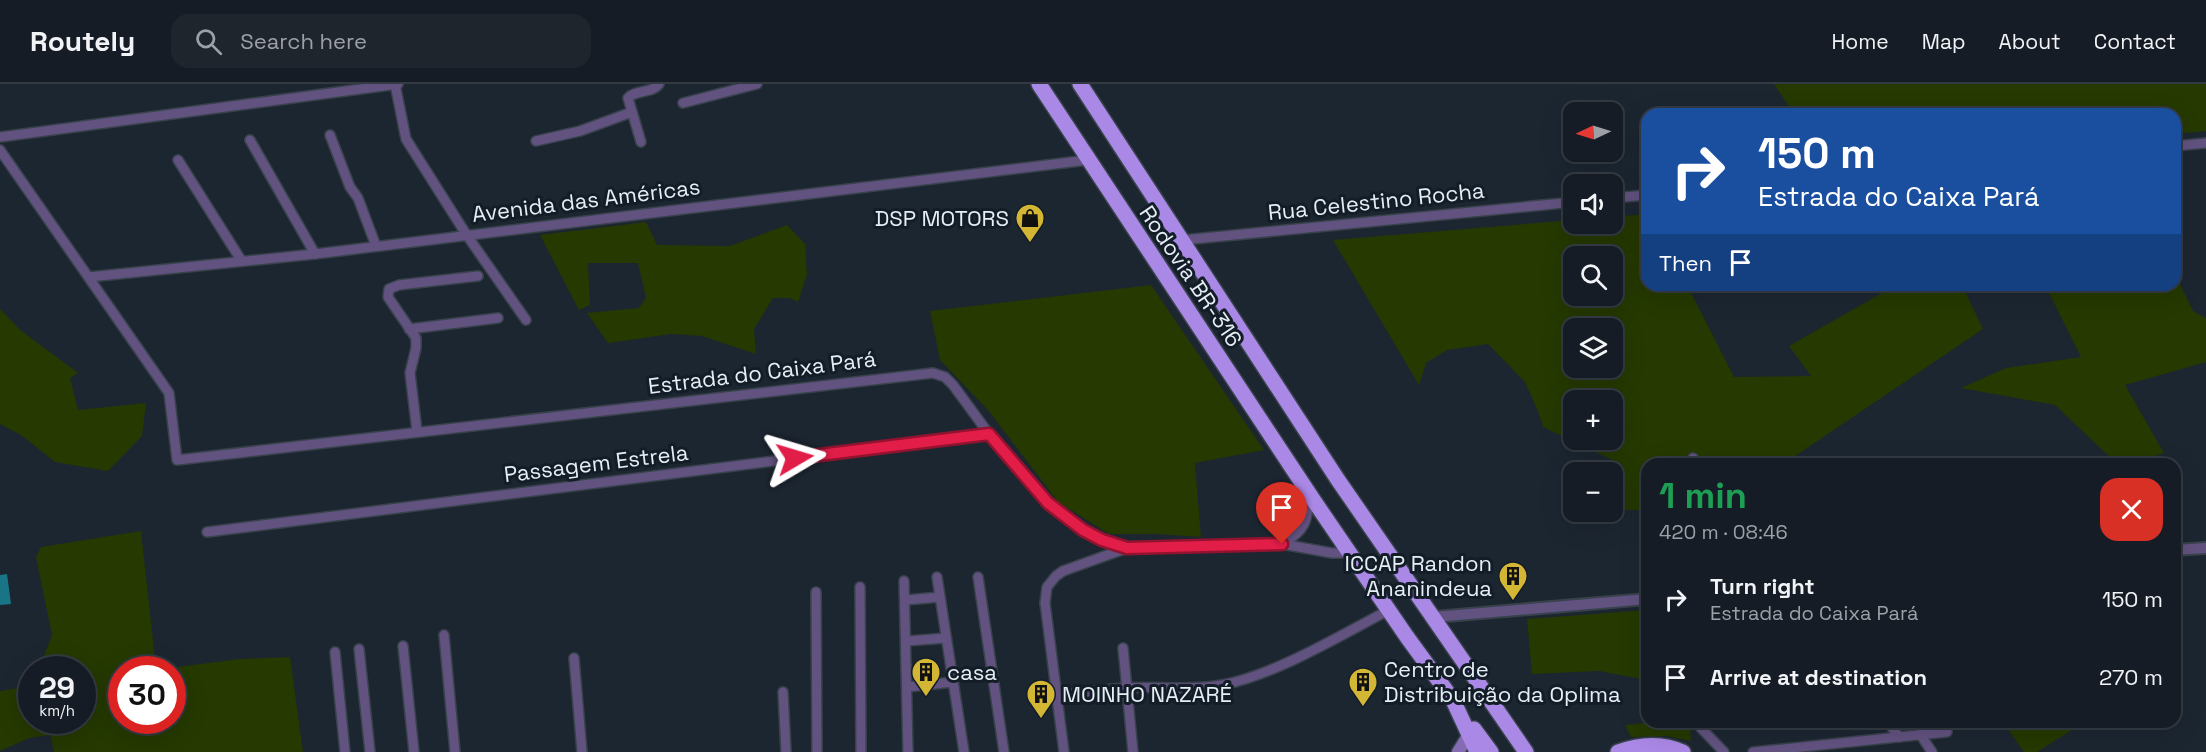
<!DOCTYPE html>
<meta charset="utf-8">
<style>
body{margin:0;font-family:"Space Grotesk",sans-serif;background:#1e252d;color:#f1f3f6;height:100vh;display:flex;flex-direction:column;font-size:22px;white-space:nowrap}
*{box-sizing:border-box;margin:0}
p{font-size:20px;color:#9da1a7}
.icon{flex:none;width:33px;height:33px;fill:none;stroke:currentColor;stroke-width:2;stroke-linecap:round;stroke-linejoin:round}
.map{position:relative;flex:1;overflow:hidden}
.details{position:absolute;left:1641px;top:374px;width:540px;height:270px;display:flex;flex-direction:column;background:#151c25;border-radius:18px;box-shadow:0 6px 24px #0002,0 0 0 2px #343a42}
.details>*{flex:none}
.hud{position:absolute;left:1641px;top:24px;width:540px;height:183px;border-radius:18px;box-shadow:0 6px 24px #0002,0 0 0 2px #343a42;background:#1a4fa0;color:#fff;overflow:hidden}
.needle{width:39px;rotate:266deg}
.fabs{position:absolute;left:1563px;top:18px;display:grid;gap:12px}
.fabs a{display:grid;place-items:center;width:60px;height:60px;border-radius:12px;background:#151c25;box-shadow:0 6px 24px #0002,0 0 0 2px #343a42;font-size:30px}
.speed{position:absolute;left:18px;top:572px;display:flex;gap:12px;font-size:30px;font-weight:700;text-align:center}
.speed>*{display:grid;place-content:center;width:78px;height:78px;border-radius:50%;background:#151c25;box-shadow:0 6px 24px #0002,0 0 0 2px #343a42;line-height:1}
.speed small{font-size:15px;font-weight:400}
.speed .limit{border:9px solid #d22;background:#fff;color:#111}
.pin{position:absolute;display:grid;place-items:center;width:51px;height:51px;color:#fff;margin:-62px -26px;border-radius:50% 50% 50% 0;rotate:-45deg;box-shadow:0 0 6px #0007}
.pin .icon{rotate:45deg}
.me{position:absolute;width:66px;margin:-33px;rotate:83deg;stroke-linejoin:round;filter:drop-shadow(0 0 4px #0008)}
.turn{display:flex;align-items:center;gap:21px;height:126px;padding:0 18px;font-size:27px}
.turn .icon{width:78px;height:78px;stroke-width:2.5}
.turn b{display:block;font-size:42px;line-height:51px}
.then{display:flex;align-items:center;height:57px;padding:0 18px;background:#0003;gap:12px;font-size:22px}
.round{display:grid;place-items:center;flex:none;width:63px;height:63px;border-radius:18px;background:#1e252d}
.overview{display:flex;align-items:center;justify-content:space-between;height:102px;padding:0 18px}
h1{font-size:36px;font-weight:800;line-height:45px;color:#1e9e55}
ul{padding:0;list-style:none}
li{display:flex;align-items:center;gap:18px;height:78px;padding:0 18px}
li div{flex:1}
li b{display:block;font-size:22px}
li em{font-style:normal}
header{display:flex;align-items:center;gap:36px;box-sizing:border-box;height:84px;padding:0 30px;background:#151c25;border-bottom:2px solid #343a42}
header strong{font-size:28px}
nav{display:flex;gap:33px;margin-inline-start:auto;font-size:21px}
.search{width:420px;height:54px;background:#1e252d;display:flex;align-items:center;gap:15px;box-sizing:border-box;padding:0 21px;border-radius:18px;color:#9da1a7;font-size:22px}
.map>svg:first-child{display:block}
.green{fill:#253900;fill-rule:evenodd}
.water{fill:#197585}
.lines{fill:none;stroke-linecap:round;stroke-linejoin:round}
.minor-casing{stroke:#38424c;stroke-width:12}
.tertiary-casing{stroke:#38424c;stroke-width:14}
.secondary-casing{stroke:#38424c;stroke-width:15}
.trunk-casing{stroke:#38424c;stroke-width:18}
.minor{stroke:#625280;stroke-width:9}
.tertiary{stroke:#625280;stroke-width:10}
.secondary{stroke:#856bb4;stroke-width:12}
.trunk{stroke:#aa88e5;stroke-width:15}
.route-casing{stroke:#92132f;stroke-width:15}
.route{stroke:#e11d48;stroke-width:10}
.labels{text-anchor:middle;stroke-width:6;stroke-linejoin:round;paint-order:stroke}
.street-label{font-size:22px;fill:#e6edf5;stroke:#131d27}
.poi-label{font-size:22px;fill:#e6edf5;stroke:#131d27;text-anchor:start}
</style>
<header>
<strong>Routely</strong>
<div class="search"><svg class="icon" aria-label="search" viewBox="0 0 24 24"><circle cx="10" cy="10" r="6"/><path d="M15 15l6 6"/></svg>Search here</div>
<nav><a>Home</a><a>Map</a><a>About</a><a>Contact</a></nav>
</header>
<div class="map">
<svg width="2206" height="668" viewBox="0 0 2206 668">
<rect width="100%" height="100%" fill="#1c2631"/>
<!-- green -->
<g class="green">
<polygon points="1774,0 2206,0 2206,47 2175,50 2175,30 1794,30"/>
<path d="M1647,130V201H1687L1734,293L1811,292L1789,262L1896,201H1962L1983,245L1785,379L1647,380V426H1625L1623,381L1543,343L1538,327L1525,298L1488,260L1447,266L1426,279L1419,301L1333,156L1573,136L1574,140H1612L1613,133ZM1574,172H1612V212H1574ZM1574,244H1612V284H1574ZM1574,316H1612V356H1574Z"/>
<polygon points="646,138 657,161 730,162 787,141 805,160 807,190 798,218 790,214 773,214 754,245 756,270 702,252 671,250 608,259 587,229 639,224 646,214 638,179 588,179 590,221 579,226 540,151"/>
<polygon points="2175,190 2193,227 2206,234 2206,278 2125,301 2164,369 2133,379 2116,379 2055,321 1961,304 2006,284 2081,273 2045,201 2175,201"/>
<polygon points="1151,201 1264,366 1195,379 1201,453 1154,450 1109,450 1058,418 988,326 940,276 930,227"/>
<polygon points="0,225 20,246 78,289 70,294 78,326 146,319 142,352 108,387 55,378 21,351 0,340"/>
<polygon points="141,447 156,585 122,585 122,636 172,636 172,585 161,585 240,575 290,573 303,668 54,668 50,651 29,654 0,667 0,607 31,602 32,636 82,636 82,585 39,585 52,551 36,473 41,463"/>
<polygon points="1647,526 1647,596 1599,587 1532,590 1527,535"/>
<polygon points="1657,638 1690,638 1691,657 1666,652 1631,653 1625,641"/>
<polygon points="2003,638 2070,638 2075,644 2037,668 2024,668"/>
</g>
<!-- water -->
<polygon class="water" points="7,490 11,520 0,521 0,491"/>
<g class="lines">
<!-- minor casing -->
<g class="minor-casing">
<g id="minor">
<polyline points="395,0 406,55 466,150 526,236"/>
<polyline points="683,19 757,0"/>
<polyline points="330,51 350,103 358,114 376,162"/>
<polyline points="0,53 398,0"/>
<polyline points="250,56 315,170"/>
<polyline points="536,57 580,47 632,28"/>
<path d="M641,58L628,14C636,5 652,10 659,0"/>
<polyline points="2175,62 2206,59"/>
<polyline points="0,66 169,309 177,376 933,289 945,293 953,301 989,350 1048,419 1083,446 1103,456 1127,464 1282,460 1332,469 1349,469"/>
<polyline points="178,76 241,176"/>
<polyline points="1612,114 1647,111"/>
<polyline points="1183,156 1574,118"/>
<polyline points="89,193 315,170 1088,76"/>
<polyline points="409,245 498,234"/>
<polyline points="417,347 410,289 416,264 416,254 388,213 389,205 399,201 478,192"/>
<polyline points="1693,374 1698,380"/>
<polyline points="207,448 989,350"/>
<path d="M1282,460C1305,447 1309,436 1308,411"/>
<polyline points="937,493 964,668"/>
<polyline points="978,493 1004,668"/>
<polyline points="904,497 908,668"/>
<polyline points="860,503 861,668"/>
<polyline points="816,508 817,668"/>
<polyline points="906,516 940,513"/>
<polyline points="444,551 455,668"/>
<polyline points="907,557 946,554"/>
<polyline points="403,562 414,668"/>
<polyline points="1123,564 1133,668"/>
<polyline points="359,565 370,668"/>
<polyline points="335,568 345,668"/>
<polyline points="574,574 582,668"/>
<polyline points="907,603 953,598"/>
<polyline points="783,608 786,668"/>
<path d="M1058,612C1080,609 1103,605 1126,604C1158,602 1191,607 1222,601C1275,591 1341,551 1389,526"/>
<polyline points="1888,638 1899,653"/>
<polyline points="1701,644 1724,668"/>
<polyline points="1920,650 1932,668"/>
<polyline points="1064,668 1045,519 1047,503 1056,492 1063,487 1127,464"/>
<polyline points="1753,668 1947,648"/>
</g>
</g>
<!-- tertiary casing -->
<g class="tertiary-casing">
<g id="tertiary">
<polyline points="2175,466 2206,464"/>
<polyline points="1434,533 1647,515"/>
</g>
</g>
<!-- secondary casing -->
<g class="secondary-casing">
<polyline id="secondary" points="1458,668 1468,652"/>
</g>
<!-- trunk casing -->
<g class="trunk-casing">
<g id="trunk">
<polyline points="1039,0 1312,414 1407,553 1453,616 1477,668"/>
<polyline points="1080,0 1338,396 1526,668"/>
<polyline points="1474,645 1491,668"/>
<path d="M1618,668C1640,660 1661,658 1683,668"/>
</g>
</g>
<!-- minor -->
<use href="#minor" class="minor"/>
<!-- tertiary -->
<use href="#tertiary" class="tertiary"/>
<!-- secondary -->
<use href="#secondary" class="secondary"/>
<!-- trunk -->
<use href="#trunk" class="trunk"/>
</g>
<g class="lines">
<!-- route casing -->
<g class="route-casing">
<polyline id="route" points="795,374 989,350 1048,419 1083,446 1102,456 1127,464 1282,460"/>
</g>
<!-- route -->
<use href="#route" class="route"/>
</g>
<!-- icons -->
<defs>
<g id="shop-pin" transform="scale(1.5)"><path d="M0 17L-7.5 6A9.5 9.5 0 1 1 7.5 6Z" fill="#d4b635" stroke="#131d27"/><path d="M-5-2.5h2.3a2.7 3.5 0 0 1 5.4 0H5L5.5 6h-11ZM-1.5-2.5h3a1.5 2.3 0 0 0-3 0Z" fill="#111"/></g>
<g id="building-pin" transform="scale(1.5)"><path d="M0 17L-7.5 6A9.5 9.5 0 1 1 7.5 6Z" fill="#d4b635" stroke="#131d27"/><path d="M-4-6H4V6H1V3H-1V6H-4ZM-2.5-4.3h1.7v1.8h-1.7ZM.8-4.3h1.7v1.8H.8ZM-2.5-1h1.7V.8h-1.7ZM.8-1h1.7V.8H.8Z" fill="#111"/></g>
</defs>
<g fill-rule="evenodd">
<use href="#shop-pin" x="1030" y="134"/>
<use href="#building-pin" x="1513" y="492"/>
<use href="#building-pin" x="926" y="588"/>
<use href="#building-pin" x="1363" y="598"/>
<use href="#building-pin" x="1041" y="610"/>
</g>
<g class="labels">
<!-- street labels -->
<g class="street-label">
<text transform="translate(586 116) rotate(-7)" y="8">Avenida das Américas</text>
<text transform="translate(1376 117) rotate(-6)" y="8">Rua Celestino Rocha</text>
<text transform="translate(1191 192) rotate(56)" y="8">Rodovia BR-316</text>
<text transform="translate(762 288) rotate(-7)" y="8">Estrada do Caixa Pará</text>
<text transform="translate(596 379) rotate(-7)" y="8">Passagem Estrela</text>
</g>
<!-- poi labels -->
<g class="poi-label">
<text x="1009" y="142" text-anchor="end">DSP MOTORS</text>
<text x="1492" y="487" text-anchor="end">ICCAP Randon<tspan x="1492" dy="25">Ananindeua</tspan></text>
<text x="1384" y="593">Centro de<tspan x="1384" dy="25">Distribuição da Oplima</tspan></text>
<text x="947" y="596">casa</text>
<text x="1062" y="618">MOINHO NAZARÉ</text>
</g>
</g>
</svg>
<div class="fabs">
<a><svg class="needle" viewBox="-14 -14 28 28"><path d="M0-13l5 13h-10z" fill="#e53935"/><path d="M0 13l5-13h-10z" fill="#9da1a7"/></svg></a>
<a><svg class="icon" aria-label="sound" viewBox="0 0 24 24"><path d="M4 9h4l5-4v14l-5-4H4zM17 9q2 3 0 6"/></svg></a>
<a><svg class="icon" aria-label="search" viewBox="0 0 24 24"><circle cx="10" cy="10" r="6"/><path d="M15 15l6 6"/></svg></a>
<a><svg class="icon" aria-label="layers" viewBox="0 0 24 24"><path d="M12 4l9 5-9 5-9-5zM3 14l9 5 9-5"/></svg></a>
<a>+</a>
<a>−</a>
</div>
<div class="speed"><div>29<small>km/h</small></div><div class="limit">30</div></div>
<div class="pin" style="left:1282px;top:460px;background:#d93025"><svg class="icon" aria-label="arrive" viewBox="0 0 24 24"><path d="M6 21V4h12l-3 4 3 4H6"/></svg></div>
<svg class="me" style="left:795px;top:374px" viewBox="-20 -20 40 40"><path d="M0-17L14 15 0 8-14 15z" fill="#e11d48" stroke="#fff" stroke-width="4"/></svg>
<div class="hud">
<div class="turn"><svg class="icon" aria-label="right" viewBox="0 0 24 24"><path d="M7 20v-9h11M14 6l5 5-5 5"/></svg><div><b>150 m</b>Estrada do Caixa Pará</div></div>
<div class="then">Then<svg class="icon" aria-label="arrive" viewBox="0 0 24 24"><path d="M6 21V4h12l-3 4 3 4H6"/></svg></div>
</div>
<section class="details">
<div class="overview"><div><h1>1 min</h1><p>420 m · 08:46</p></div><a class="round" style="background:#d93025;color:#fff"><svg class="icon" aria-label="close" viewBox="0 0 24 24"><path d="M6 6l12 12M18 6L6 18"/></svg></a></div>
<ul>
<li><svg class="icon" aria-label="right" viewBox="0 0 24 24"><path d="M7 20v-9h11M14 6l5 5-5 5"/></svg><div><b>Turn right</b><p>Estrada do Caixa Pará</p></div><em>150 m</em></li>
<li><svg class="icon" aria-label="arrive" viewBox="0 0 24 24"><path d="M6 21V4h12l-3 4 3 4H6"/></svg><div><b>Arrive at destination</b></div><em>270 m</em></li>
</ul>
</section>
</div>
